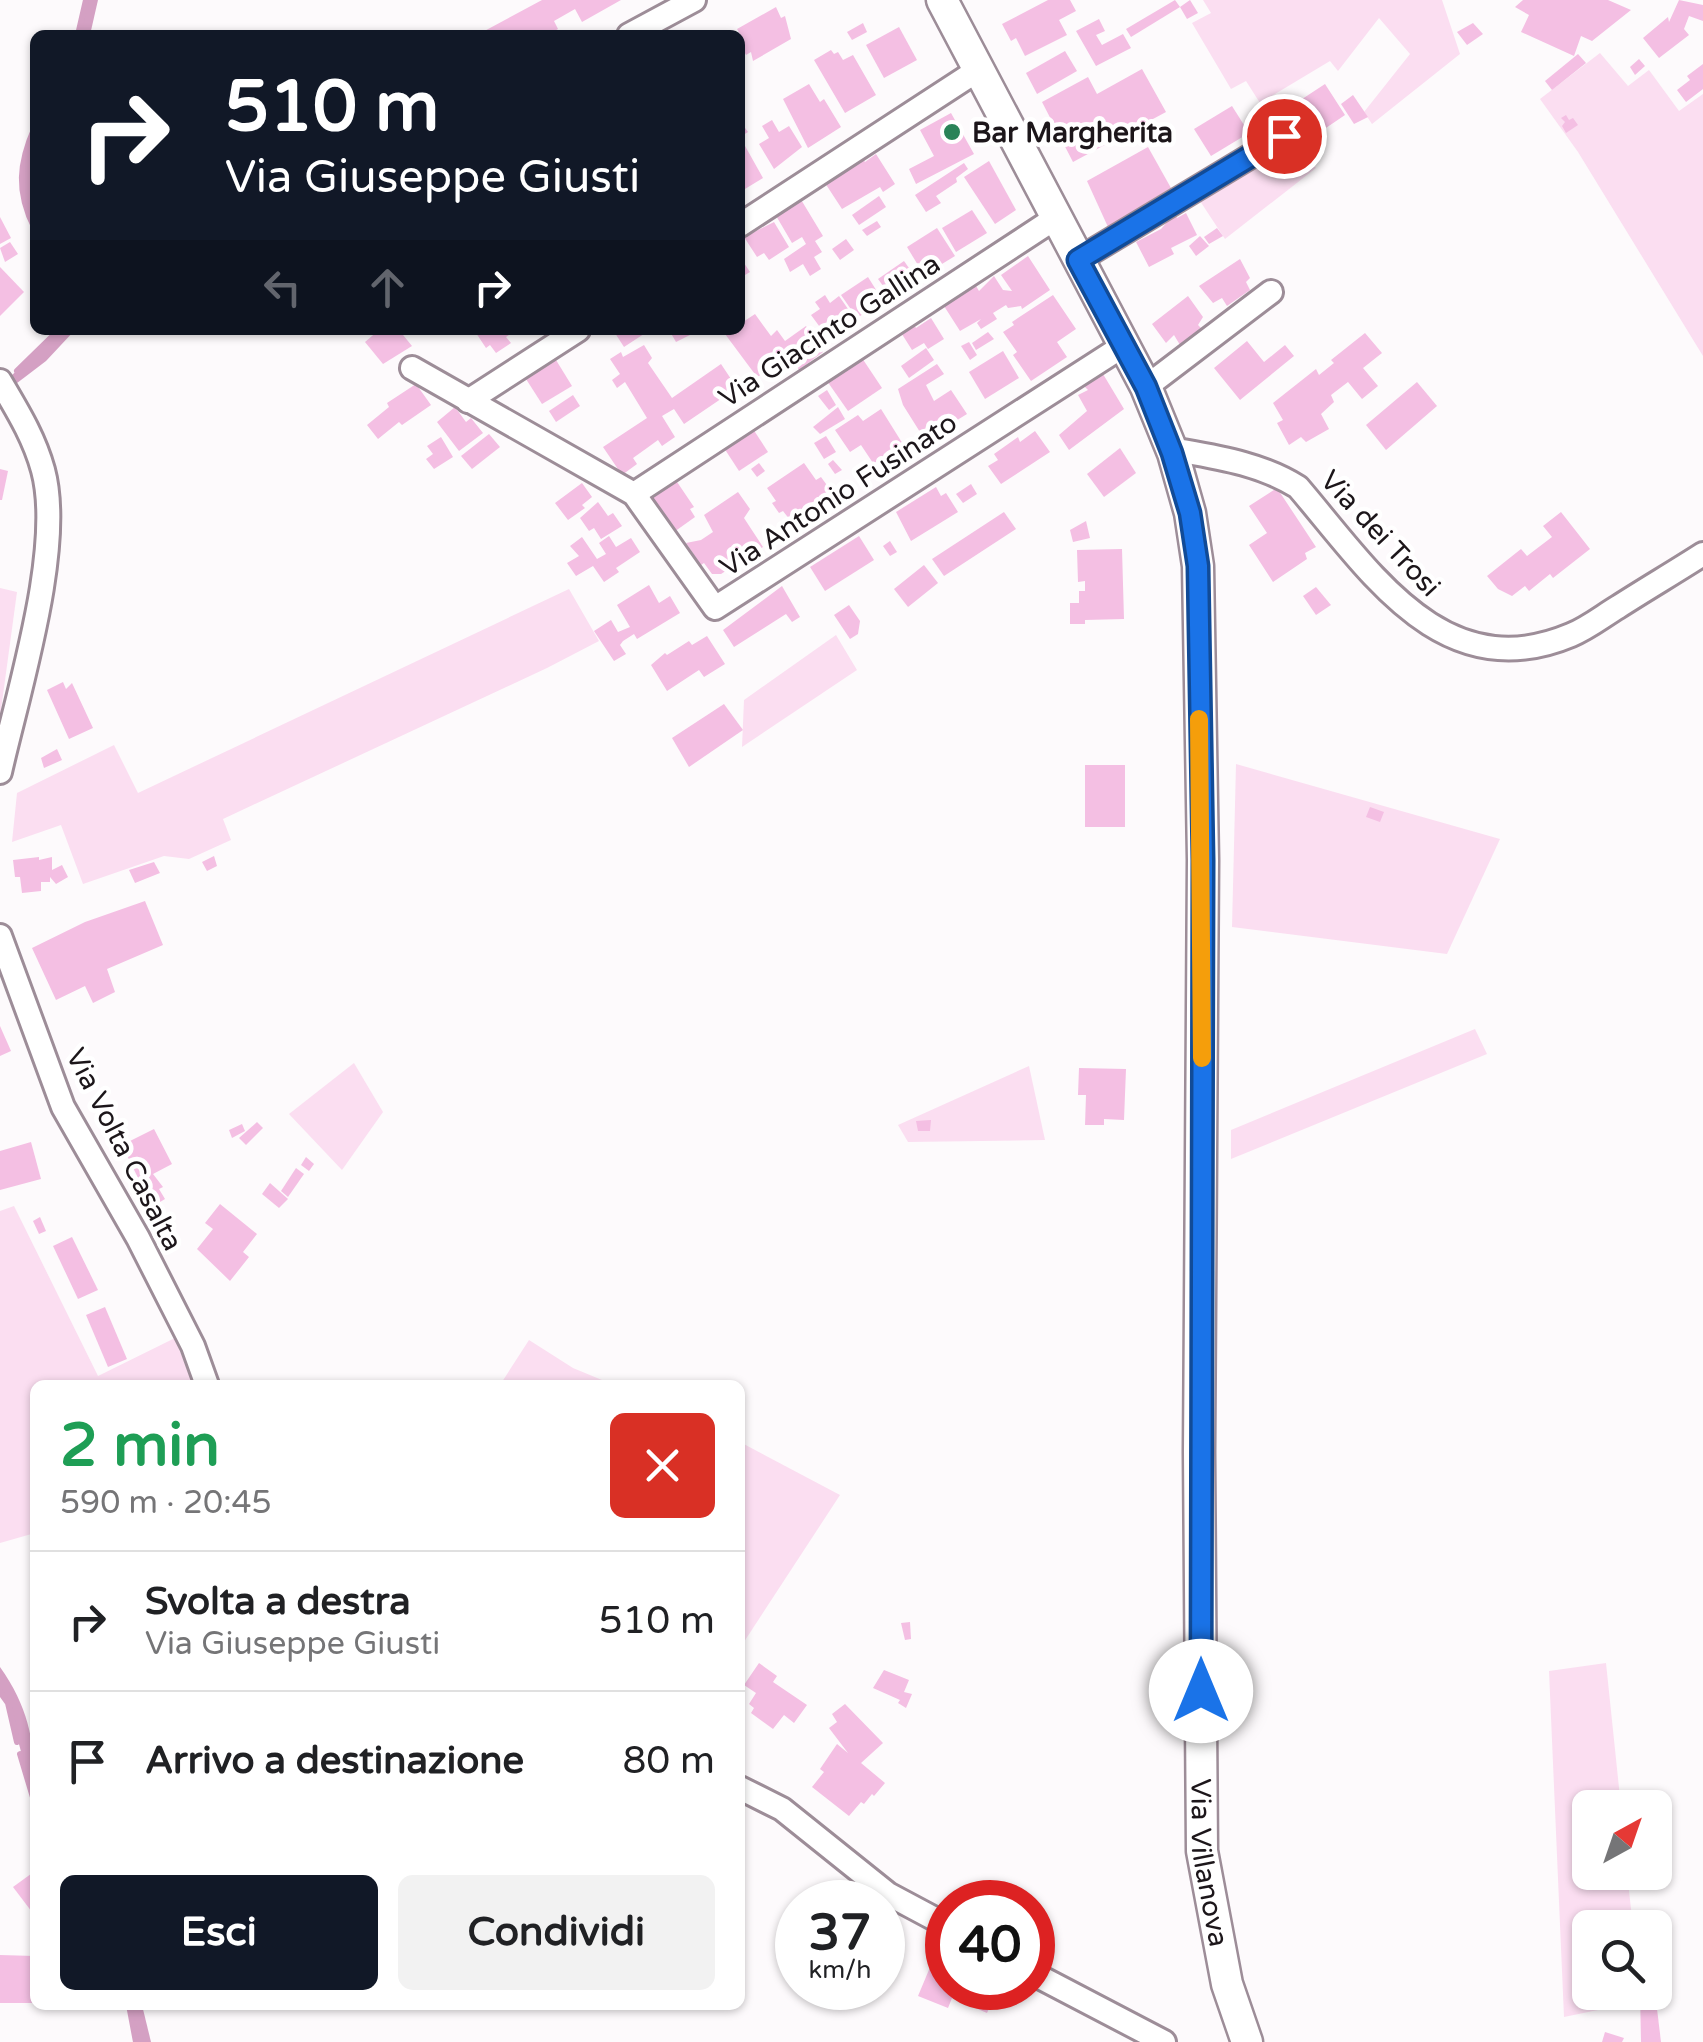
<!DOCTYPE html>
<html lang="it">
<meta charset="utf-8">
<style>
body{margin:0;font-family:"Varela Round",sans-serif;background:#f2f2f2;color:#202124;height:100vh;display:flex;flex-direction:column;font-size:38px;white-space:nowrap}
*{box-sizing:border-box;margin:0}
p{font-size:32px;color:#757577}
.icon{flex:none;width:55px;height:55px;fill:none;stroke:currentColor;stroke-width:2;stroke-linecap:round;stroke-linejoin:round}
.map{position:relative;flex:1;overflow:hidden}
.drawer{position:absolute;left:30px;top:1380px;width:715px;height:630px;display:flex;flex-direction:column;background:#fff;border-radius:15px;box-shadow:0 2px 8px #0004}
.drawer>*{flex:none}
.banner{position:absolute;left:30px;top:30px;width:715px;height:305px;border-radius:15px;box-shadow:0 2px 8px #0004;background:#111827;color:#fff;overflow:hidden}
.needle{width:65px;rotate:40deg}
.tools{position:absolute;left:1572px;top:1790px;display:grid;gap:20px}
.tools a{display:grid;place-items:center;width:100px;height:100px;border-radius:15px;background:#fff;box-shadow:0 2px 8px #0004;font-size:50px}
.speed{position:absolute;left:775px;top:1880px;display:flex;gap:20px;font-size:50px;font-weight:700;text-align:center}
.speed>*{display:grid;place-content:center;width:130px;height:130px;border-radius:50%;background:#fff;box-shadow:0 2px 8px #0004;line-height:1}
.speed small{font-size:25px;font-weight:400}
.speed .limit{border:15px solid #d22;background:#fff;color:#111}
.pin{position:absolute;display:grid;place-items:center;width:85px;height:85px;color:#fff;margin:-42px;border:5px solid #fff;border-radius:50%;box-shadow:0 2px 10px #0007}
.me{position:absolute;width:110px;margin:-55px;rotate:0deg;stroke-linejoin:round;filter:drop-shadow(0 0 8px #0008)}
.turn{display:flex;align-items:center;gap:35px;height:210px;padding:0 30px;font-size:45px}
.turn .icon{width:130px;height:130px;stroke-width:2.5}
.turn b{display:block;font-size:70px;line-height:85px}
.lanes{display:flex;align-items:center;height:95px;padding:0 30px;background:#0003;justify-content:center;gap:50px;direction:ltr}
.lanes .off{opacity:.35}
.round{display:grid;place-items:center;flex:none;width:105px;height:105px;border-radius:15px;background:#f2f2f2}
.headline{display:flex;align-items:center;justify-content:space-between;height:170px;padding:0 30px}
h1{font-size:60px;font-weight:700;line-height:75px;color:#1e9e55}
.primary-button{display:flex;gap:20px;margin-top:auto;padding:20px 30px}
.primary-button a{flex:1;height:115px;border-radius:15px;background:#111827;color:#fff;font-size:40px;font-weight:700;line-height:115px;text-align:center}
.primary-button a+a{background:#f2f2f2;color:#202124}
ul{padding:0;list-style:none}
li{display:flex;align-items:center;gap:30px;height:140px;padding:0 30px;border-top:2px solid #e0e0e0}
li div{flex:1}
li b{display:block;font-size:38px}
li em{font-style:normal}
.map>svg:first-child{display:block}
.green{fill:#fbdef1}
.water{fill:#d4a0c3}
.lines{fill:none;stroke-linecap:round;stroke-linejoin:round}
.stream{stroke:#d4a0c3;stroke-width:6}
.building{fill:#f4bfe3}
.street-casing{stroke:#9d8d98;stroke-width:28}
.secondary-casing{stroke:#9d8d98;stroke-width:35}
.street{stroke:#fff;stroke-width:22}
.secondary{stroke:#fff;stroke-width:30}
.route-casing{stroke:#114b97;stroke-width:25}
.route{stroke:#1a73e8;stroke-width:18}
.slow{stroke:#f59e0b;stroke-width:18}
.poi-dot{fill:#2a8358;stroke:#fff;stroke-width:4}
.labels{text-anchor:middle;stroke-width:9;stroke-linejoin:round;paint-order:stroke}
.poi-label{font-size:28px;font-weight:bold;fill:#1c161a;stroke:#fff;text-anchor:start}
.street-label{font-size:28px;fill:#1c161a;stroke:#fff}
</style>
<div class="map">
<svg width="1703" height="2042" viewBox="0 0 1703 2042">
<rect width="100%" height="100%" fill="#fdfafc"/>
<!-- green -->
<g class="green">
<polygon points="1203,0 1442,0 1460,54 1372,124 1364,112 1410,54 1379,18 1338,71 1330,61 1260,103 1246,81 1231,89 1192,23 1211,13"/>
<polygon points="1600,53 1628,86 1649,70 1679,111 1703,94 1703,356 1578,152 1540,99"/>
<polygon points="1296,141 1316,168 1225,239 1200,201"/>
<polygon points="0,588 17,592 0,717"/>
<polygon points="569,589 599,641 547,668 223,819 231,840 189,859 164,856 83,884 61,825 12,842 17,793 114,745 138,793"/>
<polygon points="836,635 857,670 742,747 744,700"/>
<polygon points="1236,764 1500,839 1447,954 1232,927"/>
<polygon points="1475,1029 1487,1054 1231,1159 1231,1130"/>
<polygon points="354,1063 383,1112 342,1170 289,1114"/>
<polygon points="1029,1066 1045,1140 908,1142 898,1125"/>
<polygon points="14,1206 98,1376 175,1338 193,1385 35,1385 35,1533 0,1543 0,1211"/>
<polygon points="529,1340 573,1368 614,1385 500,1385"/>
<polygon points="740,1442 840,1495 740,1648"/>
<polygon points="1606,1663 1621,1807 1590,1808 1590,1872 1627,1873 1633,1927 1590,1928 1590,1992 1636,1993 1637,2002 1564,2017 1549,1671"/>
</g>
<!-- water -->
<g class="water">
<polygon points="86,0 98,0 90,35 78,35"/>
<path d="M35,127L32,180L35,229C16,192 19,163 35,127Z"/>
<polygon points="59,330 75,330 46,361 0,396 9,378"/>
<path d="M0,1667C33,1714 35,1749 35,1804L8,1703L0,1692Z"/>
<polygon points="129,2005 142,2005 151,2042 136,2042"/>
</g>
<g class="lines">
<!-- stream -->
<g class="stream">
<polyline points="78,35 86,0"/>
<path d="M35,127C19,163 16,192 35,229"/>
<polyline points="17,371 59,330"/>
<polyline points="0,1692 8,1703 17,1742"/>
<polyline points="20,1754 35,1804"/>
<polyline points="129,2005 136,2042"/>
</g>
</g>
<!-- building -->
<g class="building">
<polygon points="542,0 621,0 582,22 575,9 554,21 558,29 548,35 477,35"/>
<polygon points="1048,0 1070,0 1076,11 1059,20 1067,35 1025,56 1016,38 1011,41 1002,24"/>
<polygon points="1175,0 1180,7 1131,37 1126,29"/>
<polygon points="1190,0 1198,13 1187,19 1180,7"/>
<polygon points="1523,0 1608,0 1631,10 1592,41 1581,36 1574,56 1521,32 1529,15 1515,7"/>
<polygon points="1679,0 1703,5 1703,21 1689,16 1684,29 1689,35 1659,58 1643,38 1668,17 1669,22"/>
<polygon points="776,7 781,18 785,16 791,39 753,61 751,52 746,55 740,44 743,39 737,29"/>
<polygon points="1099,19 1105,31 1096,35 1102,45 1123,34 1131,48 1096,66 1076,31"/>
<polygon points="863,23 867,32 852,40 847,32"/>
<polygon points="1473,23 1483,34 1467,45 1457,32"/>
<polygon points="899,27 917,60 884,78 866,45"/>
<polygon points="831,50 834,54 838,52 843,60 853,55 876,95 845,113 814,60"/>
<polygon points="1065,51 1077,71 1037,94 1026,73"/>
<polygon points="1578,54 1586,63 1552,90 1545,81"/>
<polygon points="1639,59 1645,66 1635,75 1630,67"/>
<polygon points="1703,64 1703,89 1686,102 1677,90 1690,80 1687,76"/>
<polygon points="1142,69 1166,112 1073,162 1042,102 1088,77 1097,94"/>
<polygon points="809,84 820,102 824,99 841,127 808,148 783,99"/>
<polygon points="1325,84 1345,115 1317,134 1312,127 1309,129 1293,105"/>
<polygon points="1353,95 1368,117 1354,124 1341,104"/>
<polygon points="1232,106 1249,133 1211,156 1194,129"/>
<polygon points="951,113 974,154 916,184 909,169 934,156 920,130"/>
<polygon points="1566,115 1569,120 1573,118 1578,125 1566,133 1562,126 1565,122 1561,118"/>
<polygon points="772,120 779,132 789,126 802,147 774,169 759,144 769,138 762,126"/>
<polygon points="740,121 748,132 740,137 763,178 740,192"/>
<polygon points="1148,147 1171,188 1108,227 1087,181"/>
<polygon points="876,154 895,184 883,192 880,187 842,209 825,183 862,158 865,162"/>
<polygon points="989,161 1016,210 995,224 964,177"/>
<polygon points="964,163 968,169 956,178 957,182 936,196 941,203 926,212 915,195"/>
<polygon points="879,196 886,207 859,225 852,215"/>
<polygon points="800,198 823,236 815,241 822,252 814,257 821,269 810,276 803,264 790,272 784,259 806,244 802,237 792,243 775,214"/>
<polygon points="972,210 987,233 956,252 942,228"/>
<polygon points="1175,213 1177,218 1186,213 1197,235 1171,248 1174,254 1149,267 1136,242 1161,229"/>
<polygon points="0,217 11,238 0,244"/>
<polygon points="877,221 881,227 867,236 862,230"/>
<polygon points="774,222 789,247 769,260 764,253 757,257 744,237"/>
<polygon points="937,228 955,256 924,275 907,247"/>
<polygon points="1217,228 1223,236 1209,244 1204,237"/>
<polygon points="1200,236 1209,246 1196,256 1189,246"/>
<polygon points="846,239 854,250 840,260 832,249"/>
<polygon points="10,242 18,254 5,262 0,248"/>
<polygon points="1028,256 1050,290 1022,309 1021,306 1008,308 1006,305 993,313 997,319 981,329 977,323 981,319 960,331 944,306 976,286 979,291 994,276 1003,290 1012,291 1001,275"/>
<polygon points="740,257 750,272 740,278"/>
<polygon points="1240,259 1250,278 1246,282 1250,290 1227,306 1222,298 1213,303 1199,286"/>
<polygon points="904,261 916,278 892,298 878,279"/>
<polygon points="0,267 24,292 0,316"/>
<polygon points="868,277 883,301 857,318 841,295"/>
<polygon points="825,295 830,303 839,296 855,319 828,338 811,315 820,309 815,302"/>
<polygon points="1053,295 1076,329 1057,342 1067,357 1031,381 1013,355 1017,352 1003,332 1014,325 1012,322"/>
<polygon points="1188,296 1203,317 1198,325 1203,330 1180,345 1174,335 1166,343 1152,324"/>
<polygon points="755,314 771,336 777,330 785,341 806,326 823,352 799,370 793,360 778,372 776,367 757,377 725,334 740,330 740,324"/>
<polygon points="931,318 944,339 928,349 924,343 912,350 900,331 913,323 916,328"/>
<polygon points="379,330 399,330 412,346 383,364 365,342"/>
<polygon points="474,330 516,330 506,337 511,343 496,353 490,345 486,348"/>
<polygon points="613,330 650,330 624,347"/>
<polygon points="669,330 700,330 676,342"/>
<polygon points="988,332 994,339 976,350 972,343"/>
<polygon points="1365,333 1382,353 1363,368 1378,386 1362,399 1348,382 1331,395 1334,402 1321,414 1329,429 1306,442 1301,437 1289,445 1277,423 1283,420 1273,403 1316,369 1319,375 1334,363 1331,360"/>
<polygon points="1247,341 1264,362 1285,345 1294,356 1240,400 1214,368"/>
<polygon points="969,342 977,355 970,360 961,346"/>
<polygon points="644,345 652,358 648,363 672,398 721,364 737,388 684,424 674,409 662,416 675,437 662,446 658,440 647,448 633,458 637,464 622,475 603,447 647,418 625,382 617,388 612,380 620,374 610,359 621,352 623,357"/>
<polygon points="926,348 934,360 909,378 901,366"/>
<polygon points="1003,351 1019,378 985,399 969,372"/>
<polygon points="862,358 882,388 848,411 827,381"/>
<polygon points="556,360 572,386 542,404 526,379"/>
<polygon points="937,364 944,374 926,385 934,401 951,390 967,414 925,440 903,405 898,389"/>
<polygon points="1103,374 1124,409 1069,450 1059,435 1087,411 1078,395 1088,390 1084,386"/>
<polygon points="1417,382 1437,406 1386,450 1366,425"/>
<polygon points="416,384 431,405 402,425 399,422 378,439 367,425 389,407 387,403"/>
<polygon points="827,390 836,405 829,410 818,396"/>
<polygon points="573,395 580,406 556,422 549,411"/>
<polygon points="455,407 466,422 471,418 483,433 459,451 437,422"/>
<polygon points="838,407 845,419 820,434 813,427"/>
<polygon points="881,409 906,449 877,469 861,445 850,452 835,430 858,415 863,421"/>
<polygon points="753,429 768,452 739,471 724,448"/>
<polygon points="1035,431 1050,452 1001,484 988,466 998,460 994,454 1018,437 1020,442"/>
<polygon points="489,434 500,447 472,469 461,456"/>
<polygon points="826,436 836,452 824,459 814,443"/>
<polygon points="441,437 453,457 434,469 426,459 433,454 427,446"/>
<polygon points="1120,448 1136,473 1104,497 1087,474"/>
<polygon points="833,460 842,470 835,474 828,464"/>
<polygon points="759,463 765,471 757,477 751,469"/>
<polygon points="804,463 816,480 821,477 834,495 808,513 806,509 790,520 783,511 779,513 772,503 776,501 767,488"/>
<polygon points="0,469 8,471 2,500 0,500"/>
<polygon points="673,476 694,507 690,509 695,517 674,532 646,494"/>
<polygon points="582,483 592,497 582,505 585,508 568,520 555,503"/>
<polygon points="971,484 977,494 963,503 956,494"/>
<polygon points="936,487 941,496 946,493 958,512 911,541 896,512"/>
<polygon points="1277,488 1316,547 1305,553 1307,559 1273,582 1249,545 1267,533 1249,506"/>
<polygon points="738,492 750,509 744,518 763,547 721,574 712,574 704,563 701,565 686,543 701,540 713,532 704,515"/>
<polygon points="598,502 608,516 613,513 622,526 601,539 594,528 589,531 580,518"/>
<polygon points="1004,512 1016,529 944,576 932,559"/>
<polygon points="1561,512 1590,549 1553,578 1550,574 1529,591 1525,586 1512,596 1498,589 1487,576 1521,549 1527,556 1552,537 1543,526"/>
<polygon points="1086,521 1090,538 1073,542 1070,530"/>
<polygon points="609,536 616,547 631,538 640,552 616,568 619,572 604,582 593,566 576,576 567,563 579,556 570,546 582,537 597,559 606,554 599,543"/>
<polygon points="859,536 874,560 825,591 810,567"/>
<polygon points="890,541 897,552 890,556 883,546"/>
<polygon points="1122,549 1124,619 1085,620 1085,624 1070,624 1070,603 1079,603 1079,591 1085,591 1085,581 1078,582 1077,550"/>
<polygon points="924,565 938,583 908,607 894,589"/>
<polygon points="649,585 659,603 670,596 680,613 637,639 634,634 623,641 620,645 626,654 614,661 594,631 611,620 618,632 630,627 617,605"/>
<polygon points="782,586 800,617 792,622 786,614 734,647 723,630"/>
<polygon points="1316,587 1331,605 1316,615 1303,596"/>
<polygon points="849,605 860,621 858,634 850,639 834,615"/>
<polygon points="707,636 725,664 704,677 699,670 667,691 651,665 665,653 667,655 689,641 692,645"/>
<polygon points="63,682 66,689 72,683 93,728 69,739 47,690"/>
<polygon points="724,704 743,730 689,767 672,738"/>
<polygon points="57,749 62,760 44,768 41,758"/>
<rect x="1085" y="765" width="40" height="62"/>
<polygon points="1370,807 1384,812 1380,822 1366,817"/>
<polygon points="214,856 217,866 207,871 202,862"/>
<polygon points="39,857 39,860 52,857 52,870 62,865 68,877 56,884 50,877 50,882 41,882 41,891 22,893 20,877 15,877 13,860"/>
<polygon points="154,862 160,873 135,883 129,870"/>
<polygon points="145,901 163,945 107,969 115,992 93,1003 85,986 56,1000 32,948 85,922"/>
<polygon points="0,1026 11,1051 0,1056"/>
<polygon points="1079,1068 1126,1069 1124,1120 1104,1119 1104,1125 1085,1125 1086,1095 1078,1095"/>
<polygon points="931,1120 930,1131 918,1131 916,1121"/>
<polygon points="257,1122 263,1128 246,1145 239,1138"/>
<polygon points="242,1124 245,1131 232,1138 229,1130"/>
<polygon points="154,1129 172,1164 153,1174 163,1187 159,1189 165,1199 147,1210 133,1187 140,1182 122,1145"/>
<polygon points="31,1142 41,1179 0,1190 0,1151"/>
<polygon points="306,1157 314,1164 309,1171 301,1165"/>
<polygon points="296,1168 304,1174 288,1197 281,1191"/>
<polygon points="270,1183 288,1199 279,1208 262,1194"/>
<polygon points="220,1204 257,1234 243,1252 249,1257 230,1281 197,1249 213,1229 205,1223"/>
<polygon points="40,1217 46,1231 39,1234 33,1221"/>
<polygon points="72,1237 98,1290 78,1299 53,1246"/>
<polygon points="105,1307 127,1359 108,1367 86,1315"/>
<polygon points="910,1622 911,1639 905,1640 901,1623"/>
<polygon points="759,1663 777,1676 773,1682 807,1705 794,1723 784,1715 773,1729 751,1713 754,1708 749,1704 756,1693 744,1685"/>
<polygon points="884,1670 909,1680 904,1692 912,1694 906,1708 898,1703 900,1700 873,1688"/>
<polygon points="845,1704 883,1743 861,1763 885,1783 874,1796 872,1794 864,1804 861,1802 849,1816 812,1787 824,1772 820,1769 837,1744 848,1753 829,1728 837,1722 832,1714"/>
<polygon points="35,1871 35,1916 13,1887"/>
<polygon points="936,1953 948,1958 948,1988 998,1988 987,2013 952,1998 948,2008 918,1996"/>
<polygon points="0,1955 35,1956 35,2003 0,2003"/>
<polygon points="1640,1992 1655,1992 1661,2042 1641,2042"/>
<polygon points="1605,2032 1624,2038 1622,2042 1602,2042"/>
</g>
<g class="lines">
<!-- street casing -->
<g class="street-casing">
<g id="street">
<polyline points="629,35 694,0"/>
<polyline points="740,225 978,70"/>
<polyline points="1078,260 1284,136"/>
<polyline points="412,368 634,494 715,608 1123,346"/>
<path d="M0,381C17,410 34,437 43,470C64,547 18,692 0,772"/>
<polyline points="1146,387 1271,292"/>
<polyline points="468,401 578,330"/>
<path d="M1171,449C1215,457 1260,463 1298,487C1370,571 1443,689 1571,635C1588,628 1603,616 1618,607C1646,589 1675,572 1703,554"/>
<polyline points="634,494 1057,217"/>
<polyline points="0,936 63,1107 138,1238 193,1346 207,1385"/>
<polyline points="740,1788 782,1809 888,1894 948,1926"/>
<polyline points="1032,1973 1164,2042"/>
</g>
</g>
<!-- secondary casing -->
<g class="secondary-casing">
<g id="secondary">
<path id="s1" d="M942,0L1146,387L1173,453L1190,513L1198,566L1203,860L1199,1452L1202,1851L1227,1984L1247,2042"/>
</g>
</g>
<!-- street -->
<use href="#street" class="street"/>
<!-- secondary -->
<use href="#secondary" class="secondary"/>
</g>
<g class="lines">
<!-- route casing -->
<g class="route-casing">
<polyline id="route" points="1201,1691 1203,860 1198,566 1190,513 1172,453 1146,387 1078,260 1284,136"/>
</g>
<!-- route -->
<use href="#route" class="route"/>
<!-- slow -->
<polyline class="slow" points="1199,719 1202,1058"/>
</g>
<!-- markers -->
<circle class="poi-dot" cx="952" cy="132" r="10"/>
<g class="labels">
<!-- poi labels -->
<g class="poi-label">
<text x="972" y="142">Bar Margherita</text>
</g>
<!-- street labels -->
<g class="street-label">
<text transform="translate(829 330) rotate(-33)" y="10">Via Giacinto Gallina</text>
<text transform="translate(838 494) rotate(-33)" y="10">Via Antonio Fusinato</text>
<text transform="translate(1381 533) rotate(47)" y="10">Via dei Trosi</text>
<text transform="translate(125 1149) rotate(63)" y="10">Via Volta Casalta</text>
<text dy="10" stroke="none"><textPath href="#s1" startOffset="1922">Via Villanova</textPath></text>
</g>
</g>
</svg>
<div class="tools">
<a><svg class="needle" viewBox="-14 -14 28 28"><path d="M0-13l5 13h-10z" fill="#e53935"/><path d="M0 13l5-13h-10z" fill="#757577"/></svg></a>
<a><svg class="icon" aria-label="search" viewBox="0 0 24 24"><circle cx="10" cy="10" r="6"/><path d="M15 15l6 6"/></svg></a>
</div>
<div class="speed"><div>37<small>km/h</small></div><div class="limit">40</div></div>
<div class="pin" style="left:1284px;top:136px;background:#d93025"><svg class="icon" aria-label="arrive" viewBox="0 0 24 24"><path d="M6 21V4h12l-3 4 3 4H6"/></svg></div>
<svg class="me" style="left:1201px;top:1691px" viewBox="-20 -20 40 40"><circle r="19" fill="#fff"/><path d="M0-13L10 11 0 6-10 11z" fill="#1a73e8"/></svg>
<div class="banner">
<div class="turn"><svg class="icon" aria-label="right" viewBox="0 0 24 24"><path d="M7 20v-9h11M14 6l5 5-5 5"/></svg><div><b>510 m</b>Via Giuseppe Giusti</div></div>
<div class="lanes"><svg class="icon off" aria-label="left" viewBox="0 0 24 24"><path d="M17 20v-9H6M10 6l-5 5 5 5"/></svg><svg class="icon off" aria-label="ahead" viewBox="0 0 24 24"><path d="M12 20V5M6 11l6-6 6 6"/></svg><svg class="icon" aria-label="right" viewBox="0 0 24 24"><path d="M7 20v-9h11M14 6l5 5-5 5"/></svg></div>
</div>
<section class="drawer">
<div class="headline"><div><h1>2 min</h1><p>590 m · 20:45</p></div><a class="round" style="background:#d93025;color:#fff"><svg class="icon" aria-label="close" viewBox="0 0 24 24"><path d="M6 6l12 12M18 6L6 18"/></svg></a></div>
<ul>
<li><svg class="icon" aria-label="right" viewBox="0 0 24 24"><path d="M7 20v-9h11M14 6l5 5-5 5"/></svg><div><b>Svolta a destra</b><p>Via Giuseppe Giusti</p></div><em>510 m</em></li>
<li><svg class="icon" aria-label="arrive" viewBox="0 0 24 24"><path d="M6 21V4h12l-3 4 3 4H6"/></svg><div><b>Arrivo a destinazione</b></div><em>80 m</em></li>
</ul>
<div class="primary-button"><a>Esci</a><a>Condividi</a></div>
</section>
</div>
